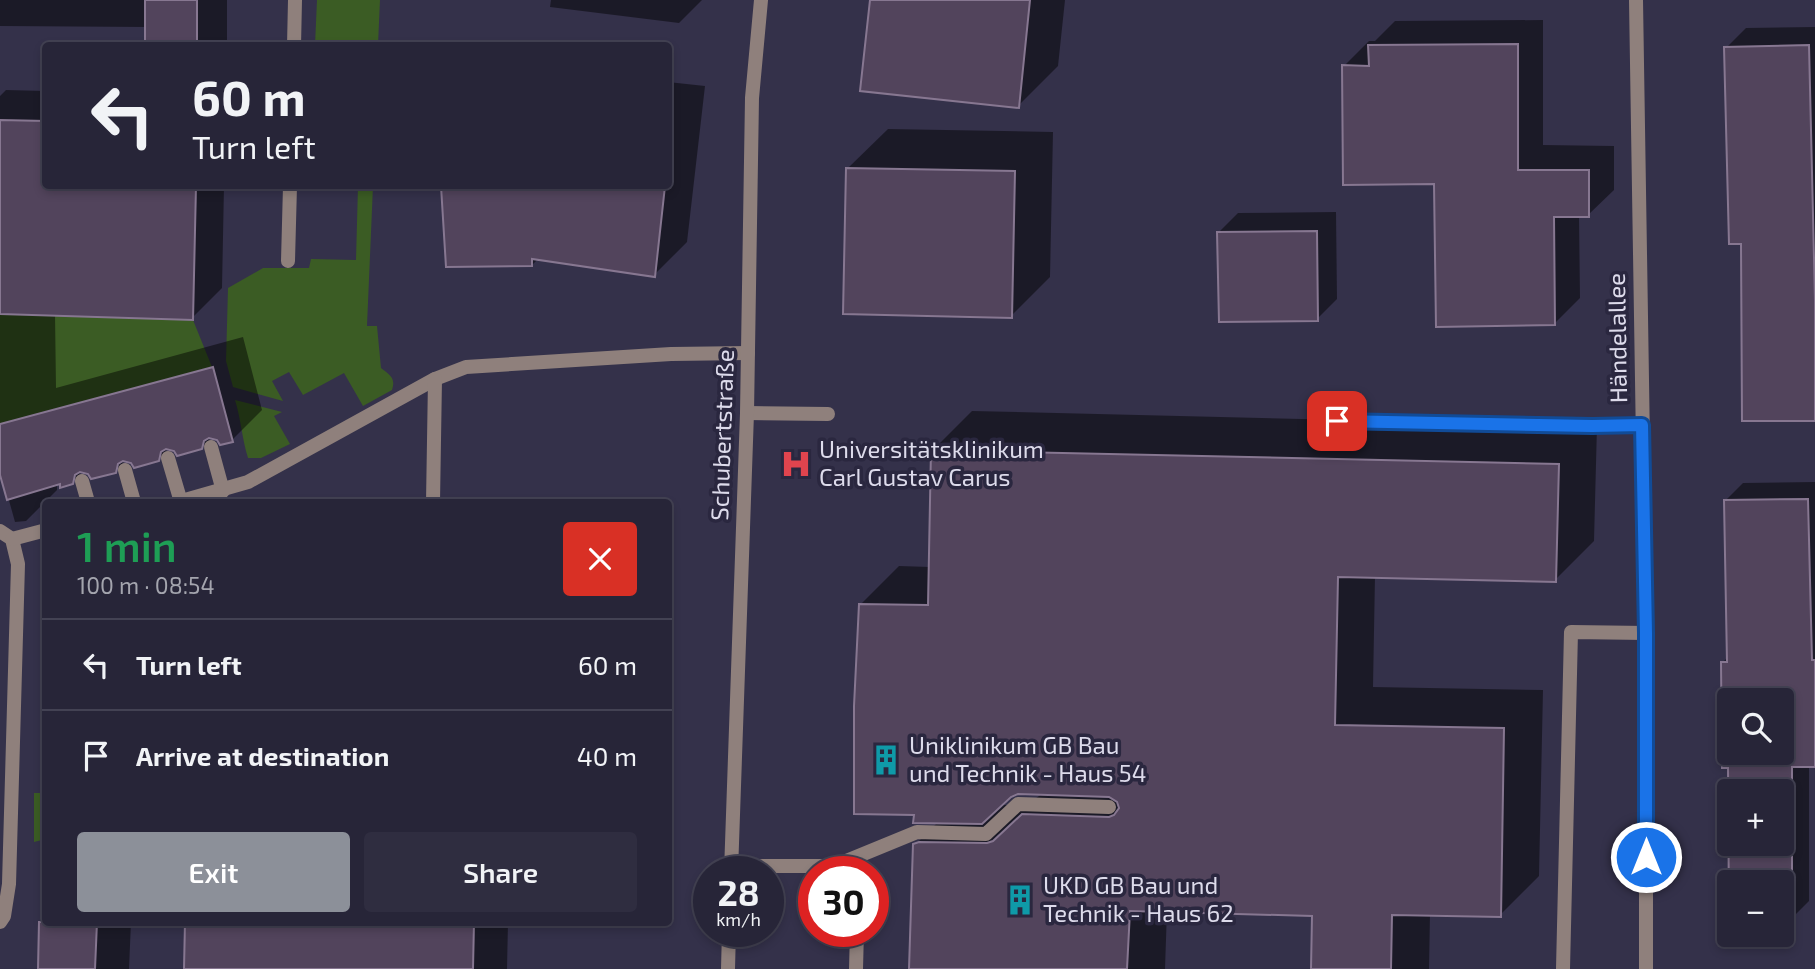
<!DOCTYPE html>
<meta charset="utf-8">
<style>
body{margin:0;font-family:"Exo 2",sans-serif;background:#2f2d40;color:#f1f3f6;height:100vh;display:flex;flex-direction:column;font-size:26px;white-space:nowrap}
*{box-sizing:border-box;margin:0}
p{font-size:23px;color:#a4a5ae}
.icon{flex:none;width:38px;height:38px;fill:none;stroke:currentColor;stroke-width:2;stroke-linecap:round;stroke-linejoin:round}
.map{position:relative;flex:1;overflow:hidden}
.details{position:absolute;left:42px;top:499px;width:630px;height:427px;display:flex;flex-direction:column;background:#272538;border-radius:7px;box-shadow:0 4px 10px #0003,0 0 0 2px #434253}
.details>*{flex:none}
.top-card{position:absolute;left:42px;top:42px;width:630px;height:147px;border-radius:7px;box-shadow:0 4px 10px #0003,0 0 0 2px #434253;background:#272538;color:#f1f3f6;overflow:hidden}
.fabs{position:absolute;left:1717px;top:688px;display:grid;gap:14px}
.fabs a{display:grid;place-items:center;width:77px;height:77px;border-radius:7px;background:#272538;box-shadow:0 4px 10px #0003,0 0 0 2px #434253;font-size:35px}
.speed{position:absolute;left:693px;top:856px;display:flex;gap:14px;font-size:35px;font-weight:700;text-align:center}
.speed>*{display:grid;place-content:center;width:91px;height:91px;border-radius:50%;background:#272538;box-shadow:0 4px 10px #0003,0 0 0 2px #434253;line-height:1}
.speed small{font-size:18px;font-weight:400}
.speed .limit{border:10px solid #d22;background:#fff;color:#111}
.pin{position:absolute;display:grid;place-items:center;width:60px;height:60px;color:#fff;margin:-30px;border-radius:14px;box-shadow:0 4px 10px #0006}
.me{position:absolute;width:77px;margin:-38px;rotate:0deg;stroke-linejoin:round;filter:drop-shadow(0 0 5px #0008)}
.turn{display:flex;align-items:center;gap:24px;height:147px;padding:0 35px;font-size:32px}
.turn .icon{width:91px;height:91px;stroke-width:2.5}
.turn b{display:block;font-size:49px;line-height:60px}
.round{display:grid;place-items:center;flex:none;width:74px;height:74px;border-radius:7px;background:#2f2d40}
.overview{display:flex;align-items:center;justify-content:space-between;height:119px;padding:0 35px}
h1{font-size:42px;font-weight:600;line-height:52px;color:#1e9e55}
.cta{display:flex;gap:14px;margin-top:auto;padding:14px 35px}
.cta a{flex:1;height:80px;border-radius:7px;background:#8c9099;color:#fff;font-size:28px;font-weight:600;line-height:80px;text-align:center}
.cta a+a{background:#2f2d40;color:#f1f3f6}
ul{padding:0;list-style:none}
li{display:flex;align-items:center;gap:21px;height:91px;padding:0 35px;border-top:2px solid #434253}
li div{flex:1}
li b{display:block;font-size:26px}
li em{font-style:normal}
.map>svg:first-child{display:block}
.green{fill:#3b5c24}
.shadow{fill:#0007;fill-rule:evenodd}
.building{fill:#52445c;stroke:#877791;stroke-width:2;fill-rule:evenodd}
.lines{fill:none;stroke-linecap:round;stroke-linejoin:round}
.service{stroke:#8f807c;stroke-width:14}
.minor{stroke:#8f807c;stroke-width:14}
.route-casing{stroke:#114b97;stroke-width:18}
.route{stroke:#1a73e8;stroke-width:12}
.labels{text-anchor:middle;stroke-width:7;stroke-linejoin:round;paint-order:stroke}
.street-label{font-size:24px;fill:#dddbeb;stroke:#2a273f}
.poi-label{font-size:24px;fill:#dddbeb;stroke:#2a273f;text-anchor:start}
</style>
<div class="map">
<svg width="1815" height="969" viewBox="0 0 1815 969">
<rect width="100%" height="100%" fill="#34314a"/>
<!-- green -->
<g class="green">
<polygon points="317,0 380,0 378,45 315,45"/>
<path d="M358,186H373L367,326H377L381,368C390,375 396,378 392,390L363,406L344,373L303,395L289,372L272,381L283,401L233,387L226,361L228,288L263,268H309L311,259L356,260Z"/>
<polygon points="0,314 193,320 212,367 27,416 23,438 0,444"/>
<path d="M235,400L282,412L274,416L290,444L261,458H248C242,439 241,419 235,400Z"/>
<polygon points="34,793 45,793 46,839 34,842"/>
</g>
<!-- shadow -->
<g class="shadow">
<polygon points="0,0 227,0 227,46 146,46 147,27 0,26"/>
<polygon points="551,0 702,0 679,23 550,7"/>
<polygon points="872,0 1065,0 1058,66 1018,106"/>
<polygon points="1543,20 1543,145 1614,146 1614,190 1588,215 1579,215 1580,298 1555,323 1436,183 1344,66 1369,41 1375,41 1395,21"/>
<polygon points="1815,27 1815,419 1726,48 1746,28"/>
<polygon points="668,82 705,86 687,242 654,275 538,259 532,265 447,266 443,186 668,186"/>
<polygon points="6,90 46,91 46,186 224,186 222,288 192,318 55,314 56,388 243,337 262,410 232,440 212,437 201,448 169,448 158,459 126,460 115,471 85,469 72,482 57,483 57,490 26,521 15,522 0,468 0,96"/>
<polygon points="888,129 1053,132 1050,277 1011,316 848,168"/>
<polygon points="1336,212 1337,299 1317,319 1218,233 1238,213"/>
<path d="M972,411L1597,426L1594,541L1555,580L1375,576L1373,687L1543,690L1539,876L1500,915L1430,914L1429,969H1313V914L1167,910L1165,969H911L915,845L938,822L915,814L860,605L899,566L930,567L933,450ZM1018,793H1043L1027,805H1001L1010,795Z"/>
<path d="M1815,482V765H1809V901L1791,919H1782V882H1730V844H1782V791H1730V767H1724L1723,662L1729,656L1725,501L1743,483ZM1729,700H1782V752H1729Z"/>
<polygon points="46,910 46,922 131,922 129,969 40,969 41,914"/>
<polygon points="187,922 508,922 507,969 186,969"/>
</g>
<!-- building -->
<g class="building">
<rect x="145" y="0" width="52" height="46"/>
<polygon points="870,0 1030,0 1019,108 860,91"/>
<polygon points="1518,44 1518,170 1589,170 1589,217 1554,217 1555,325 1436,327 1434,184 1343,185 1342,65 1369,66 1368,45"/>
<polygon points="1809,45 1815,300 1815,421 1742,421 1741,244 1729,244 1724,47"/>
<polygon points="0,120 46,121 46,186 196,186 193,320 0,314"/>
<polygon points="846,168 1015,171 1012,318 843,314"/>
<polygon points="441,186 665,186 655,277 532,259 532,266 446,267"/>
<polygon points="1317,231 1318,321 1219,322 1217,232"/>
<polygon points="213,367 233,442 220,445 217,440 209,438 204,441 202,449 177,456 174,451 166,449 161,452 159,461 134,468 131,463 123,461 118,464 116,473 91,479 88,474 80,472 75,475 73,484 60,488 60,484 7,500 0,475 0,424"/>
<polygon points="931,450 1559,464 1556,582 1338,577 1335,725 1504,728 1501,917 1392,915 1391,969 1311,969 1312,916 1130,911 1127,969 909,969 913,844 919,842 987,843 993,841 1022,814 1109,817 1114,815 1119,808 1117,802 1109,797 1018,794 1011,797 982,824 913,823 914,815 854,814 854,706 859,604 928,605"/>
<path d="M1808,499L1812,660H1815V767H1792V921H1782V882H1729V921L1728,768H1722L1721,662H1727L1724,500ZM1729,700H1782V752H1729ZM1729,791H1782V844H1729Z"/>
<polygon points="39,922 97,922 95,969 38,969"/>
<polygon points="185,922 351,925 352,922 474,922 473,969 184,969"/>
</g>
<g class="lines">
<!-- service -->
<g class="service">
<polyline points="294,46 295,0"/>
<polyline points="288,261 290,186"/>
<polyline points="747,413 828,414"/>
<polyline points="1337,421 1592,426 1642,425"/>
<polyline points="211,447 223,491"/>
<polyline points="168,458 181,502"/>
<polyline points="125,470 134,502"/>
<polyline points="82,481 88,502"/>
<polyline points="178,502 248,482 435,379 466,367 671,354 748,353"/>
<polyline points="433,502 435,379"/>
<polyline points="0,531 12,539 18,564 9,884 4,916 0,922"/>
<polyline points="12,539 46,530"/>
<polyline points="731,866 824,866 839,864 917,832 986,834 1018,804 1109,807"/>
<polyline points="856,969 857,931"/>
<polyline points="1563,969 1571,632 1646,633"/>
</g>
<!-- minor -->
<g class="minor">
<polyline points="1636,0 1646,633 1646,969"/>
<polyline points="731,872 747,413 752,98 761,0"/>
<polyline points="728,969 729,931"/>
</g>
</g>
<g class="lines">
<!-- route casing -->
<g class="route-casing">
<polyline id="route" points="1337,421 1592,426 1642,425 1646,633 1646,857"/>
</g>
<!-- route -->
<use href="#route" class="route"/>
</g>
<!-- icons -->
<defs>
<g id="hospital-bare" transform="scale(2.415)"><path d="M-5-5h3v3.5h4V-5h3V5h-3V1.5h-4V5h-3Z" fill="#e0444e" stroke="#2a273f" stroke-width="2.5" paint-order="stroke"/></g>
<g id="building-bare" transform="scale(2.415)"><path d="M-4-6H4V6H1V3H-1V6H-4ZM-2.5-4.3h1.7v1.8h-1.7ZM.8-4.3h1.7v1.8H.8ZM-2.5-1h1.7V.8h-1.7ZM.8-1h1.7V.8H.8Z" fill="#0f9aa8" stroke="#2a273f" stroke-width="2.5" paint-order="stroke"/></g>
</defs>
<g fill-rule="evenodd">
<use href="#hospital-bare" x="796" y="464"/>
<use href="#building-bare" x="886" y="760"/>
<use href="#building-bare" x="1020" y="900"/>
</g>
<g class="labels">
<!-- street labels -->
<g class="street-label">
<text transform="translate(1618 338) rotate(-91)" y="8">Händelallee</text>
<text transform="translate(723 435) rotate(-88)" y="8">Schubertstraße</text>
</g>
<!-- poi labels -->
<g class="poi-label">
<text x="819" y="458">Universitätsklinikum<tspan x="819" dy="28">Carl Gustav Carus</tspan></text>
<text x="909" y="754">Uniklinikum GB Bau<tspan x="909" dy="28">und Technik - Haus 54</tspan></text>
<text x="1043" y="894">UKD GB Bau und<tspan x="1043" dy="28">Technik - Haus 62</tspan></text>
</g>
</g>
</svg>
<div class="fabs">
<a><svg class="icon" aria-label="search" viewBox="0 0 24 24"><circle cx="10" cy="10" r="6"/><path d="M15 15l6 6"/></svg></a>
<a>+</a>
<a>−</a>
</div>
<div class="speed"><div>28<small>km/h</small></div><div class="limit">30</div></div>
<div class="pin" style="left:1337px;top:421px;background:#d93025"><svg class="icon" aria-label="arrive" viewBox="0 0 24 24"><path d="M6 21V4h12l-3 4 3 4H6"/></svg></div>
<svg class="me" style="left:1646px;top:857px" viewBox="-20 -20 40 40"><circle r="17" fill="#1a73e8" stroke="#fff" stroke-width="3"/><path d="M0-11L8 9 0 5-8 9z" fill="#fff"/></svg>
<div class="top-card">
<div class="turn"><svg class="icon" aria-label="left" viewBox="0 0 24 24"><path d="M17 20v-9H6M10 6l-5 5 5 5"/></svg><div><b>60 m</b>Turn left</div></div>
</div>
<section class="details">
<div class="overview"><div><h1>1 min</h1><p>100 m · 08:54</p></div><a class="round" style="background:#d93025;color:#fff"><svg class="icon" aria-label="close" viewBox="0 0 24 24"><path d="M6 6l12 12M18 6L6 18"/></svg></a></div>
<ul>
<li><svg class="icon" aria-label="left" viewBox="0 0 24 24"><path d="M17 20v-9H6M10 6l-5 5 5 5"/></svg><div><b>Turn left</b></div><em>60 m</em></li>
<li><svg class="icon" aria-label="arrive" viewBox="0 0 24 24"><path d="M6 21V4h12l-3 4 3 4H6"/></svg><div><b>Arrive at destination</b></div><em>40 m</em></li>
</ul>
<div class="cta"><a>Exit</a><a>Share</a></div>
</section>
</div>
